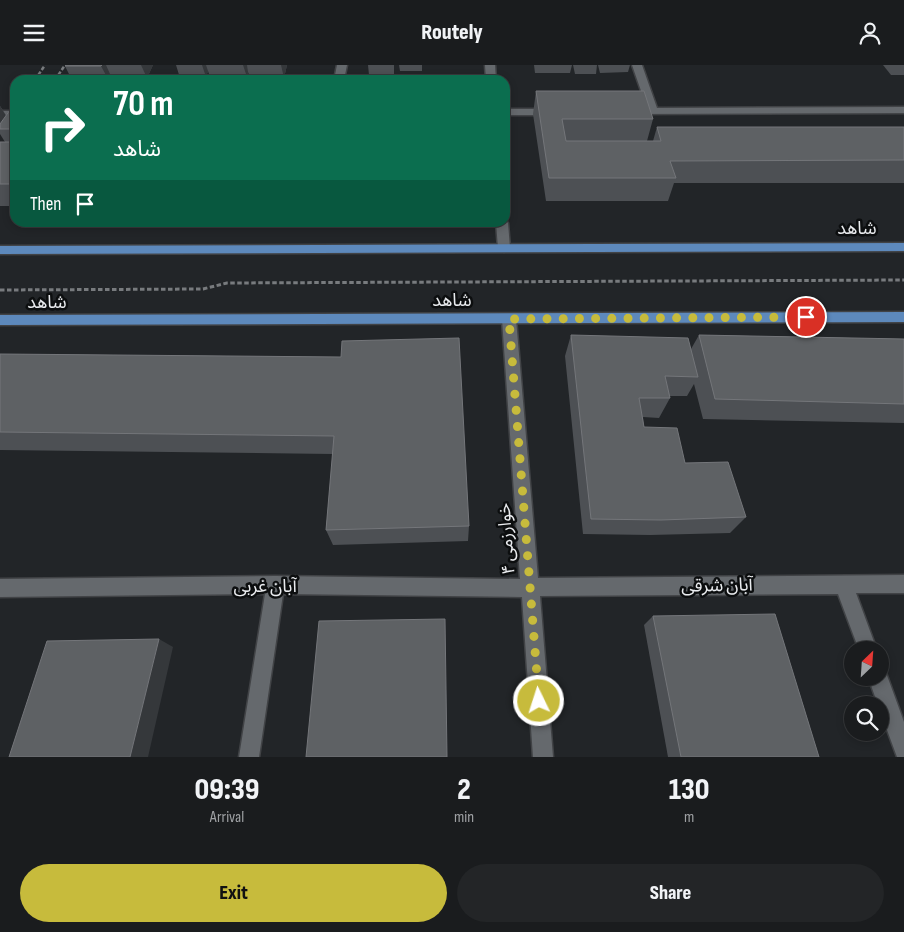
<!DOCTYPE html>
<meta charset="utf-8">
<style>
body{margin:0;font-family:"Sofia Sans Condensed","Noto Sans Arabic",sans-serif;background:#232527;color:#f1f3f6;height:100vh;display:flex;flex-direction:column;font-size:19px;white-space:nowrap}
*{box-sizing:border-box;margin:0}
p{font-size:16px;color:#9fa1a4}
.icon{flex:none;width:28px;height:28px;fill:none;stroke:currentColor;stroke-width:2;stroke-linecap:round;stroke-linejoin:round}
.map{position:relative;height:692px;overflow:hidden}
.side{display:flex;flex-direction:column;background:#1a1c1e;flex:1}
.side>*{flex:none}
.top-card{position:absolute;left:10px;top:10px;width:500px;height:152px;border-radius:15px;box-shadow:0 2px 8px #0003,0 0 0 1px #383a3c;background:#0b6e4f;color:#fff;overflow:hidden}
.needle{width:32px;rotate:25deg}
.controls{position:absolute;left:844px;top:576px;display:grid;gap:10px}
.controls a{display:grid;place-items:center;width:45px;height:45px;border-radius:50%;background:#1a1c1e;box-shadow:0 2px 8px #0003,0 0 0 1px #383a3c;font-size:25px}
.pin{position:absolute;display:grid;place-items:center;width:42px;height:42px;color:#fff;margin:-21px;border:2px solid #fff;border-radius:50%;box-shadow:0 1px 5px #0007}
.me{position:absolute;width:55px;margin:-28px;rotate:356deg;stroke-linejoin:round;filter:drop-shadow(0 0 4px #0008)}
.turn{display:flex;align-items:center;gap:18px;height:105px;padding:0 20px;font-size:22px}
.turn .icon{width:65px;height:65px;stroke-width:2.5}
.turn b{display:block;font-size:35px;line-height:42px}
.then{display:flex;align-items:center;height:48px;padding:0 20px;background:#0003;gap:10px;font-size:19px}
.eta{display:flex;justify-content:space-evenly;align-items:center;height:85px;text-align:center}
.eta b{font-size:30px;font-weight:800;line-height:35px}
.primary-button{display:flex;gap:10px;margin-top:auto;padding:10px 20px}
.primary-button a{flex:1;height:58px;border-radius:30px;background:#c7bb3c;color:#111;font-size:20px;font-weight:800;line-height:58px;text-align:center}
.primary-button a+a{background:#232527;color:#f1f3f6}
header{display:flex;justify-content:space-between;align-items:center;height:65px;padding:0 20px;background:#1a1c1e;font-size:22px;font-weight:800}
.map>svg:first-child{display:block}
.lines{fill:none;stroke-linecap:round;stroke-linejoin:round}
.minor-casing{stroke:#414346;stroke-width:3}
.major-casing{stroke:#414346;stroke-width:3}
.path-far1{stroke:#787b7e;stroke-width:2.5;stroke-dasharray:4 2;stroke-linecap:butt}
.path{stroke:#787b7e;stroke-width:3;stroke-dasharray:4.5 2.5;stroke-linecap:butt}
.minor{fill:#65696d;fill-rule:evenodd}
.major{fill:#5d89bc;fill-rule:evenodd}
.wall{fill:#4d5054}
.shaded-wall{fill:#35383b}
.building{fill:#5e6164;stroke:#74767a}
.route{stroke:#c7bb3c;stroke-width:9;stroke-dasharray:0 16.2}
.labels{text-anchor:middle;stroke-width:5;stroke-linejoin:round;paint-order:stroke}
.street-label{font-size:18px;fill:#eaecef;stroke:#0c0e0f}
</style>
<header><svg class="icon" aria-label="menu" viewBox="0 0 24 24"><path d="M4 6h16M4 12h16M4 18h16"/></svg>Routely<svg class="icon" aria-label="person" viewBox="0 0 24 24"><circle cx="12" cy="8" r="4"/><path d="M4 21q1-7 8-7t8 7"/></svg></header>
<div class="map">
<svg width="904" height="692" viewBox="0 0 904 692">
<rect width="100%" height="100%" fill="#222528"/>
<g class="lines">
<!-- minor casing -->
<g class="minor-casing">
<g id="minor">
<polygon points="337,0 347,0 344,15 334,15"/>
<polygon points="485,0 495,0 496,15 486,15"/>
<polygon points="632,0 642,0 657,43 904,42 904,48 631,49 626,46 627,44 647,43"/>
<polygon points="505,44 553,44 558,47 553,50 505,50"/>
<rect x="0" y="46" width="15" height="6"/>
<polygon points="505,155 508,158 510,183 504,187 498,183 496,158 505,158"/>
<polygon points="509,249 514,250 516,254 538,513 904,510 904,528 856,528 877,585 859,585 838,529 540,531 553,692 533,692 522,532 283,529 259,692 239,692 265,529 0,532 0,514 275,511 520,514 502,254 504,250"/>
<polygon points="880,603 885,605 904,657 904,692 897,692 880,646 880,640 878,640 868,612 880,612"/>
</g>
</g>
<!-- major casing -->
<g class="major-casing">
<g id="major">
<polygon points="904,178 904,186 0,189 0,181"/>
<polygon points="904,247 904,257 0,260 0,250"/>
</g>
</g>
<!-- path-far1 -->
<g class="path-far1">
<polyline points="35,15 45,0"/>
<polyline points="55,15 65,0"/>
</g>
<!-- path -->
<polyline class="path" points="0,225 203,224 227,218 904,215"/>
<!-- minor -->
<use href="#minor" class="minor"/>
<!-- major -->
<use href="#major" class="major"/>
</g>
<!-- wall -->
<g class="wall">
<polygon points="66,0 153,0 147,13 112,13 110,9 108,14 72,15 65,1"/>
<polygon points="176,0 287,0 284,13 250,13 248,7 247,12 210,12 208,6 206,12 180,13"/>
<polygon points="368,0 394,0 394,10 369,10"/>
<polygon points="399,0 422,0 422,6 400,6"/>
<polygon points="534,0 572,0 570,8 535,8"/>
<polygon points="573,0 597,0 596,9 575,9"/>
<polygon points="598,0 630,0 628,7 600,8"/>
<polygon points="883,0 904,0 904,10 891,10"/>
<polygon points="536,26 653,54 647,76 653,76 657,62 904,62 904,118 674,118 668,136 546,136 533,49"/>
<polygon points="15,38 15,141 0,141 0,77 5,77 0,69 0,41 6,50"/>
<polygon points="571,270 691,284 699,270 904,274 904,358 703,354 694,319 687,331 669,331 670,333 659,353 643,352 644,362 746,452 730,468 650,470 583,469 565,291"/>
<polygon points="0,289 341,292 469,461 468,476 333,480 326,465 333,389 0,385"/>
<polygon points="653,551 819,692 668,692 644,560"/>
</g>
<!-- shaded-wall -->
<g class="shaded-wall">
<polygon points="102,0 111,0 106,0 110,9 108,14 101,1"/>
<polygon points="141,0 153,0 147,13"/>
<polygon points="202,0 206,0 208,6 206,12"/>
<polygon points="243,0 249,0 247,0 248,7 247,12"/>
<polygon points="281,0 287,0 284,13"/>
<polygon points="0,41 6,51 0,60"/>
<polygon points="159,574 173,582 148,692 130,692"/>
</g>
<!-- building -->
<g class="building">
<polygon points="66,0 102,0 101,1 65,1"/>
<polygon points="536,26 644,26 653,54 562,54 566,76 661,76 657,62 904,62 904,95 670,96 676,113 549,113"/>
<polygon points="15,38 15,64 0,64 0,59"/>
<rect x="0" y="77" width="15" height="42"/>
<polygon points="571,270 688,273 698,312 665,311 670,333 639,333 644,362 677,363 685,398 728,397 746,452 661,455 591,454"/>
<polygon points="699,270 904,274 904,339 715,334"/>
<polygon points="459,273 469,461 326,465 334,371 0,367 0,289 341,292 342,276"/>
<polygon points="775,549 819,692 681,692 653,551"/>
<polygon points="445,554 447,692 306,692 319,556"/>
<polygon points="159,574 130,692 9,692 47,576"/>
</g>
<g class="lines">
<!-- route -->
<polyline class="route" points="539,636 509,254 806,252"/>
</g>
<g class="labels">
<!-- street labels -->
<g class="street-label">
<text x="857" y="169">شاهد</text>
<text x="452" y="241">شاهد</text>
<text x="47" y="243">شاهد</text>
<text transform="translate(506 474) rotate(-94)" y="6">خوارزمی ۴</text>
<text transform="translate(717 520) rotate(-1)" y="6">آبان شرقی</text>
<text x="265" y="527">آبان غربی</text>
</g>
</g>
</svg>
<div class="controls">
<a><svg class="needle" viewBox="-14 -14 28 28"><path d="M0-13l5 13h-10z" fill="#e53935"/><path d="M0 13l5-13h-10z" fill="#9fa1a4"/></svg></a>
<a><svg class="icon" aria-label="search" viewBox="0 0 24 24"><circle cx="10" cy="10" r="6"/><path d="M15 15l6 6"/></svg></a>
</div>
<div class="pin" style="left:806px;top:252px;background:#d93025"><svg class="icon" aria-label="arrive" viewBox="0 0 24 24"><path d="M6 21V4h12l-3 4 3 4H6"/></svg></div>
<svg class="me" style="left:539px;top:636px" viewBox="-20 -20 40 40"><circle r="17" fill="#c7bb3c" stroke="#fff" stroke-width="3"/><path d="M0-11L8 9 0 5-8 9z" fill="#fff"/></svg>
<div class="top-card">
<div class="turn"><svg class="icon" aria-label="right" viewBox="0 0 24 24"><path d="M7 20v-9h11M14 6l5 5-5 5"/></svg><div><b>70 m</b>شاهد</div></div>
<div class="then">Then<svg class="icon" aria-label="arrive" viewBox="0 0 24 24"><path d="M6 21V4h12l-3 4 3 4H6"/></svg></div>
</div>
</div>
<section class="side">
<div class="eta">
<div><b>09:39</b><p>Arrival</p></div>
<div><b>2</b><p>min</p></div>
<div><b>130</b><p>m</p></div>
</div>
<div class="primary-button"><a>Exit</a><a>Share</a></div>
</section>
